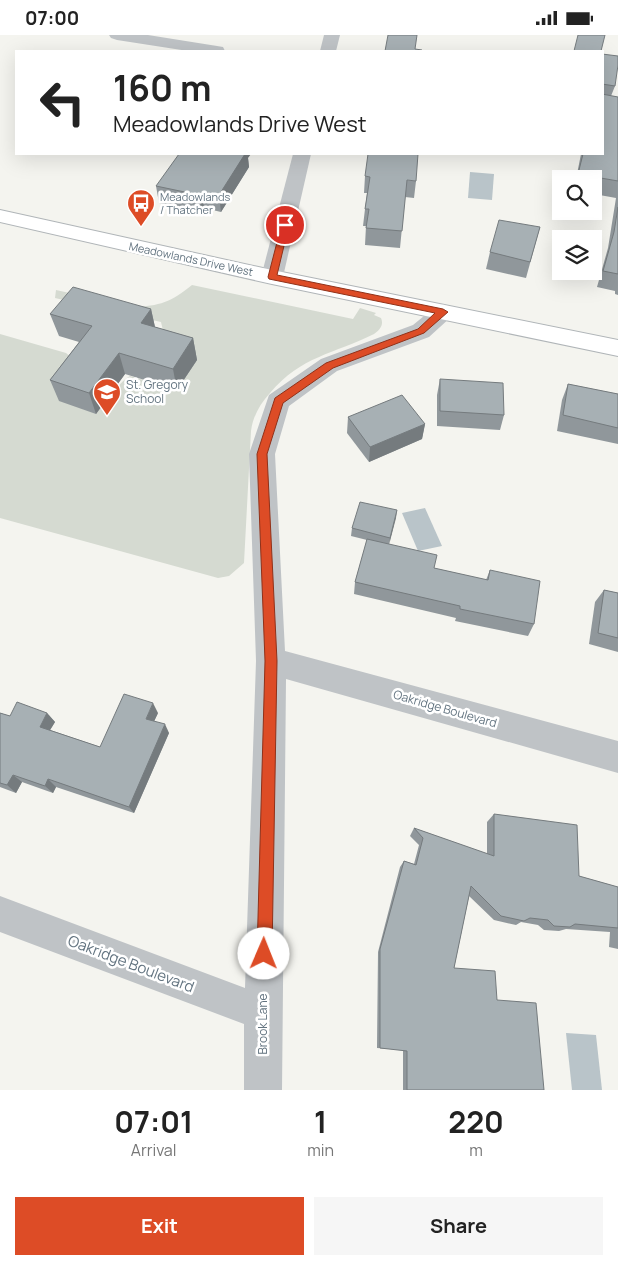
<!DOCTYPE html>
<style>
body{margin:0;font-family:Manrope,sans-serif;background:#f6f6f6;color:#222;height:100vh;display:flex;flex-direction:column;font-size:19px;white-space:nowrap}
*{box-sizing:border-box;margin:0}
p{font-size:16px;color:#767676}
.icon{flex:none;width:28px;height:28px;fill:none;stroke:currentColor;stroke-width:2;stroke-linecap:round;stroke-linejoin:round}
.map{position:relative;height:1055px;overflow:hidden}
.sheet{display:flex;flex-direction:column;background:#fff;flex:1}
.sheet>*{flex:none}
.banner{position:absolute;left:15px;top:15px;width:589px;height:105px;border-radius:0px;box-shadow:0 5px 20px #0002;background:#fff;color:#222;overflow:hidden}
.buttons{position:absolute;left:552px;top:135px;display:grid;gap:10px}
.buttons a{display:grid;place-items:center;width:50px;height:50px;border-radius:0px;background:#fff;box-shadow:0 5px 20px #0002;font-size:25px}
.pin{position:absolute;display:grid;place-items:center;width:42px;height:42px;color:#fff;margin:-21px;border:2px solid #fff;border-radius:50%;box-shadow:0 1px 5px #0007}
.me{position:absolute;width:55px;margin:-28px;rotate:1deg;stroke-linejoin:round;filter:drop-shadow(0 0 4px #0008)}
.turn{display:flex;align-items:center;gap:18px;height:105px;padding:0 15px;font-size:22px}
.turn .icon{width:65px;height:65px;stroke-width:2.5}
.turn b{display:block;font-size:35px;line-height:42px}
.eta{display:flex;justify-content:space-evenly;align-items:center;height:85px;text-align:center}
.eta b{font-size:30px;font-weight:700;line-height:35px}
.action{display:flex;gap:10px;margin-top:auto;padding:10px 15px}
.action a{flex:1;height:58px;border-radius:0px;background:#dd4c26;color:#fff;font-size:20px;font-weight:700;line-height:58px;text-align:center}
.action a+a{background:#f6f6f6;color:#222}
.status{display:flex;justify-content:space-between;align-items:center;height:35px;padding:0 25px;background:#fff;direction:ltr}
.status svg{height:14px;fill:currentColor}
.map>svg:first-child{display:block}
.green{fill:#d5dad1}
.water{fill:#b9c4c9}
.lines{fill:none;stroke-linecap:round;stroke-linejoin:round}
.major-casing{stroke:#b0b5b8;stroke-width:2}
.minor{fill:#bfc3c6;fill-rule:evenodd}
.major{fill:#fff;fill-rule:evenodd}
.wall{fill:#90979b}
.shaded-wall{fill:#757b7e}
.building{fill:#a7b0b4;stroke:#757b7e}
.route{fill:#dd4c26;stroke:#903119}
.labels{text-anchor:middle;stroke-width:5;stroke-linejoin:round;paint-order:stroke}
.far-poi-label{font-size:11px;fill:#637480;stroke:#fff;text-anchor:start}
.far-street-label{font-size:11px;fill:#637480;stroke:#fff}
.poi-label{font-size:12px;fill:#637480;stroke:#fff;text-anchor:start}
.street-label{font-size:12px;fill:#637480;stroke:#fff}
.near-street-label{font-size:15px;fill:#637480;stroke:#fff}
</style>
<div class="status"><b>07:00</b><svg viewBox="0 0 49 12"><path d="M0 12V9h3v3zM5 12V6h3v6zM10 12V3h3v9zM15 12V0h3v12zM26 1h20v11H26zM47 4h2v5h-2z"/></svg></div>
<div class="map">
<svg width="618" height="1055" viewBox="0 0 618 1055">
<rect width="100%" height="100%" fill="#f4f4ef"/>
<!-- green -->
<path class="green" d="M192,250L353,284L360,273L376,278L374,280L381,283C384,290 380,295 374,299C334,319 301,321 270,358C260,369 253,381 251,396L244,528L229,541L218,543L0,483V299L66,318L113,356C120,351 121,346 130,341L177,355L161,287L55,263L56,255L133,272C160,271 171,267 192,250Z"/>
<!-- water -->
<g class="water">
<polygon points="470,137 494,139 492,165 468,163"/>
<polygon points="425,473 442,511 418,516 402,478"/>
<polygon points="566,998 596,1000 602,1055 572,1055"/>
</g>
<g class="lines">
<!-- major casing -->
<g class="major-casing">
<polygon id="major" points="0,175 272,235 618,305 618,321 272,249 0,187"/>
</g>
<!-- minor -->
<g class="minor">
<polygon points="109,0 148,0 217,11 223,12 225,16 188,16 117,5 111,3"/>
<polygon points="324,0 340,0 336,16 320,16"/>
<polygon points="293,119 311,119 283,242 280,247 272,249 264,247 261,242"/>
<polygon points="443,269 451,272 454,277 451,282 429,302 337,336 289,371 275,419 285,616 618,706 618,738 286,644 282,1055 244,1055 244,989 0,897 0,861 245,953 256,626 249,419 269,360 321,324 413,290 435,272"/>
</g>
<!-- major -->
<use href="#major" class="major"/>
</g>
<!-- wall -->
<g class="wall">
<polygon points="602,19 615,51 611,61 618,62 618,260 615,259 615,256 597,252 608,213 616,163 594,159 594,144 576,144 581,119 602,119"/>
<polygon points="248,123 249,132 221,177 204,173 202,177 159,168 156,151"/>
<polygon points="365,141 416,146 414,163 405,162 400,213 365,210 366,191 363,191 365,174 367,158 364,158"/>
<polygon points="540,192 526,243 486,234 490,217"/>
<polygon points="151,274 155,292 193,303 197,325 177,355 125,339 96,379 59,366 50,345 79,307 59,301 50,279"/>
<polygon points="440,344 504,380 500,395 437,391 437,360"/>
<polygon points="568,349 618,359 618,409 557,396 562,365"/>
<polygon points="348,382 425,389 422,404 369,427 347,398"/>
<polygon points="397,475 389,509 434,533 486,545 490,535 534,589 528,601 455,586 456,583 354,559 355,547 367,505 351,501 352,493"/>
<polygon points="604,555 618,558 618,617 589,609 595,567"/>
<polygon points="0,678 10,681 47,678 55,687 50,695 100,712 158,678 154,686 169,698 134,778 56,752 53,758 22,747 16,758 0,752"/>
<polygon points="494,779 579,841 618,852 618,914 609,912 610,897 566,894 559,896 544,895 538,890 521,887 516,890 494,885 469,861 454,933 497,965 544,1055 403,1055 403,1015 377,1013 378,917 400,832 404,826 414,829 419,810 410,801 414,793 487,819 487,787"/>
</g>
<!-- shaded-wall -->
<g class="shaded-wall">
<polygon points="244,119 251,119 248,123 249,132 221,177 219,160"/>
<polygon points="202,157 204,173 202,177 199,160"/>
<polygon points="151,274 156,297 141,288"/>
<polygon points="193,303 197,325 177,355 173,334"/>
<polygon points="119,318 125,339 96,379 89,358"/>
<polygon points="425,389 422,404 369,427 370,412"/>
<polygon points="397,475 396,483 389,510 390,503"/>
<polygon points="153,668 158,678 151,693 146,684"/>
<polygon points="47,678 55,687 47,700 40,692"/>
<polygon points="165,689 169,698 134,778 129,772"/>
<polygon points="13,740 22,747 16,758 7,750"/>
<polygon points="48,744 56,752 53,758 45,751"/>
</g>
<!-- building -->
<g class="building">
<polygon points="388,0 417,0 415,14 422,15 422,16 385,16"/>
<polygon points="578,0 605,0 601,16 574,16"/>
<polygon points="602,19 618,21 618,30 615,51 602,49"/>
<polygon points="602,59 618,62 618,146 578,139 583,119 602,119"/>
<polygon points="179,119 245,119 219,160 202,157 199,160 156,151"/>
<polygon points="368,119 418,119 416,146 407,145 402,196 366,193 369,174 365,174 370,142 365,141"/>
<polygon points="618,172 618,239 603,236 614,197"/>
<polygon points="499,185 540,192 530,227 490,217"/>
<polygon points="73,252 151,274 141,288 193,303 173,334 119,318 89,358 50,345 92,291 50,279"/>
<polygon points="440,344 503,348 504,380 440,376"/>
<polygon points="568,349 618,359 618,393 563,380"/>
<polygon points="402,360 425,389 370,412 348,382"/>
<polygon points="360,467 397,475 390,503 352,493"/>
<polygon points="367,504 437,520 434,533 488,545 490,535 540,546 534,589 460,574 460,571 355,547"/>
<polygon points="604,555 618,558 618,603 598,598"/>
<polygon points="124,659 153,668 146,684 165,689 129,772 48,744 45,751 13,740 7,750 0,748 0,678 10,681 17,667 47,678 40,692 100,712"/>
<polygon points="494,779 577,790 579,841 618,852 618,893 575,889 570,892 554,891 548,885 530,883 524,886 501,881 471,851 454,933 495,936 497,965 536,968 544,1055 407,1055 407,1016 380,1013 380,914 404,826 416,830 423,803 414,793 494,821"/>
</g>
<!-- route -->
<polygon class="route" points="282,188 285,188 289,190 277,240 443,274 448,277 424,298 333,333 283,368 267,419 277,626 272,919 269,925 264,927 259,925 257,919 265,626 257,419 275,363 326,328 418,294 435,278 269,244 268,242"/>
<!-- icons -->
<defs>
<g id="bus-pin" transform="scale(1.4375)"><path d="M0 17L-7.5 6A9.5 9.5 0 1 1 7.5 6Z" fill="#dd4c26" stroke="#fff"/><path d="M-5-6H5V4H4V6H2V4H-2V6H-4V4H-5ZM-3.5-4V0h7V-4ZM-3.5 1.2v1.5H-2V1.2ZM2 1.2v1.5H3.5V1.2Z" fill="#fff"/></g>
<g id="school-pin" transform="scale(1.4375)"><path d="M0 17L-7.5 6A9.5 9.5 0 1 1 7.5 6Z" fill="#dd4c26" stroke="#fff"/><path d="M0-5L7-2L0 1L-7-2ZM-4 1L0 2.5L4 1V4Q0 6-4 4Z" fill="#fff"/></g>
</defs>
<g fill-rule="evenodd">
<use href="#bus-pin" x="141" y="168"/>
<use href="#school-pin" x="107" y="357"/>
</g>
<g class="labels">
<!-- far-poi labels -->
<g class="far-poi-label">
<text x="160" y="166">Meadowlands<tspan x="160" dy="13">/ Thatcher</tspan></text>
</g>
<!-- far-street labels -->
<g class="far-street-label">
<text transform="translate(191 224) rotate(12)" y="4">Meadowlands Drive West</text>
</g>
<!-- poi labels -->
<g class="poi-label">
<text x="126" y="354">St. Gregory<tspan x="126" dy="14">School</tspan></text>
</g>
<!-- street labels -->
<g class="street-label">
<text transform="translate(445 674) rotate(16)" y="4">Oakridge Boulevard</text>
<text transform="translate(263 989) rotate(-90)" y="4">Brook Lane</text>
</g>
<!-- near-street labels -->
<g class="near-street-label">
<text transform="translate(131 929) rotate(21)" y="5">Oakridge Boulevard</text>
</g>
</g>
</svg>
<div class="buttons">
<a><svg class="icon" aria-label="search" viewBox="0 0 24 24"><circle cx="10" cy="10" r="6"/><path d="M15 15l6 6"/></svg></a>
<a><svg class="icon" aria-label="layers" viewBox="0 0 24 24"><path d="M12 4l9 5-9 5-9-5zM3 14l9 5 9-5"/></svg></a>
</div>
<div class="pin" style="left:285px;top:190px;background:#d93025"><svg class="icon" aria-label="arrive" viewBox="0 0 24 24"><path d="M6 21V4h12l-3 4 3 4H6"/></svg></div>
<svg class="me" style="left:264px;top:919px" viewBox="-20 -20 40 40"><circle r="19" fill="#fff"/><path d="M0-13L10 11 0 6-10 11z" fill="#dd4c26"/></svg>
<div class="banner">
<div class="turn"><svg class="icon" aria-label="left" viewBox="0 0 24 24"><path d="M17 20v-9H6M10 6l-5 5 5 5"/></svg><div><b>160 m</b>Meadowlands Drive West</div></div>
</div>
</div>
<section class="sheet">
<div class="eta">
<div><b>07:01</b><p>Arrival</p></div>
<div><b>1</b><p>min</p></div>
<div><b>220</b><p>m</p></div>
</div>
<div class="action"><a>Exit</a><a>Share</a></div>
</section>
